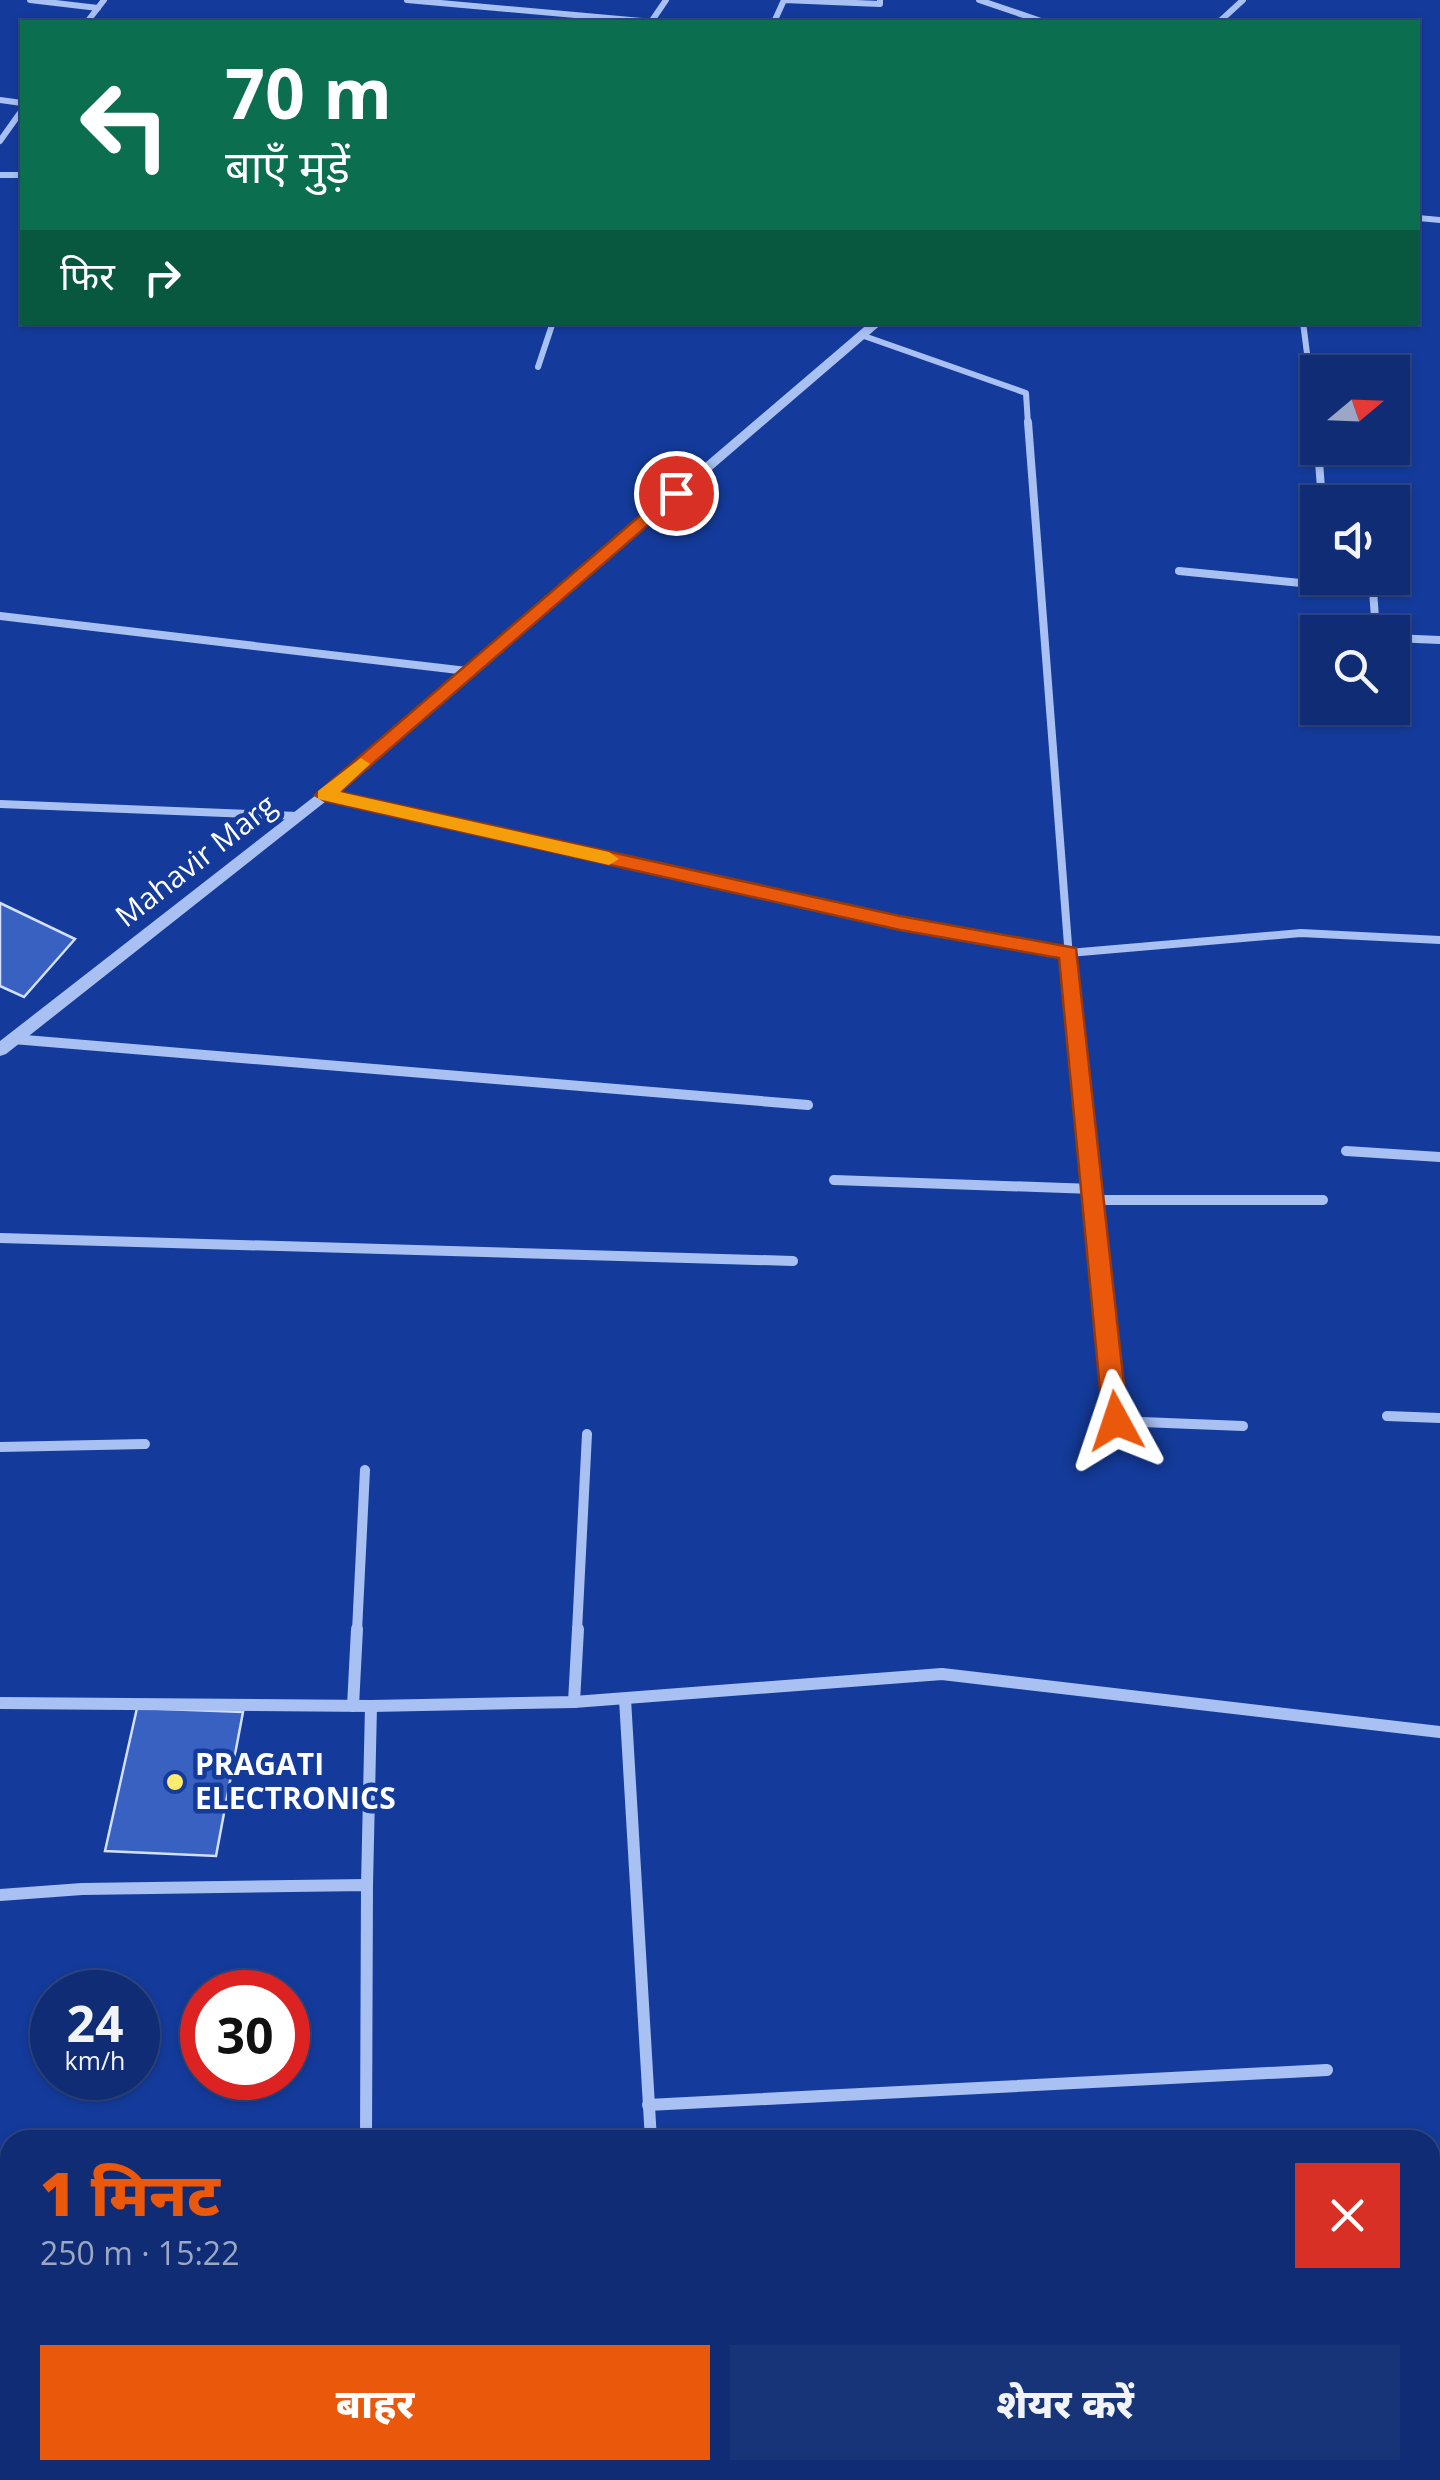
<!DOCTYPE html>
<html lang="hi">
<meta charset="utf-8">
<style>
body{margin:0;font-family:"Open Sans","Noto Sans Devanagari",sans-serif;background:#183479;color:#f1f3f6;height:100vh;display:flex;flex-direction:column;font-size:38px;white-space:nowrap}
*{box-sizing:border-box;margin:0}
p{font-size:32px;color:#9ba7c5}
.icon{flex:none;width:55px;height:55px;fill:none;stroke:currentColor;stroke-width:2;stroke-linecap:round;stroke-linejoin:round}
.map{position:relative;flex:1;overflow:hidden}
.details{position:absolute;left:0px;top:2130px;width:1440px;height:350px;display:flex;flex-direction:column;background:#0f2c74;border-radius:30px 30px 0 0;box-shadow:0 2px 8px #0004,0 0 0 2px #2f4886}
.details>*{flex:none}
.top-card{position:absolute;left:20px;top:20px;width:1400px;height:305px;border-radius:0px;box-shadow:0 2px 8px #0004,0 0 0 2px #2f4886;background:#0b6e4f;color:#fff;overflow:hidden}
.needle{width:65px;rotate:71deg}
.fabs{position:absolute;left:1300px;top:355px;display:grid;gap:20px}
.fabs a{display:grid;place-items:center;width:110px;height:110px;border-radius:0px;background:#0f2c74;box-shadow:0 2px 8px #0004,0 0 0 2px #2f4886;font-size:50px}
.speed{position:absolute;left:30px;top:1970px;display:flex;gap:20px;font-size:50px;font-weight:700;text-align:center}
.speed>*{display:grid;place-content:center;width:130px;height:130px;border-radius:50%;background:#0f2c74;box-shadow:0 2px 8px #0004,0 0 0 2px #2f4886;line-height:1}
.speed small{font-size:25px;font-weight:400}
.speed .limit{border:15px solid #d22;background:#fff;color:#111}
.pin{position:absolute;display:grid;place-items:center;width:85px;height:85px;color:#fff;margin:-42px;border:5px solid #fff;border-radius:50%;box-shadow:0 2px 10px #0007}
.me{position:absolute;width:110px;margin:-55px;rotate:355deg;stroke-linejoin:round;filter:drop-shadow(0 0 8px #0008)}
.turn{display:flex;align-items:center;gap:35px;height:210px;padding:0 40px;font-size:45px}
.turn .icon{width:130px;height:130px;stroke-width:2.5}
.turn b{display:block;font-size:70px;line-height:85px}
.then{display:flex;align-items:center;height:95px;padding:0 40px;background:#0003;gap:20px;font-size:38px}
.round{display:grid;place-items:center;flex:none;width:105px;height:105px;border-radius:0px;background:#183479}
.headline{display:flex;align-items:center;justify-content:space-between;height:170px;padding:0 40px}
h1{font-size:60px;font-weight:800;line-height:75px;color:#ea580c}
.button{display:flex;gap:20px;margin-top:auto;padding:20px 40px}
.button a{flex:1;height:115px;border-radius:0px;background:#ea580c;color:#fff;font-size:40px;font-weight:800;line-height:115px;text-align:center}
.button a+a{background:#183479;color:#f1f3f6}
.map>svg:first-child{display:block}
.building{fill:#3861c1;stroke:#d2dffd;stroke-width:2.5}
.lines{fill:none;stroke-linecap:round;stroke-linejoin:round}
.minor-far3{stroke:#a9c0f3;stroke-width:6}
.minor-far2{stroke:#a9c0f3;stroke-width:8}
.minor-far1{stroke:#a9c0f3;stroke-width:10}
.minor{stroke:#a9c0f3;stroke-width:12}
.tertiary{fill:#a9c0f3;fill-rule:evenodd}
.route{fill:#ea580c;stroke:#983908;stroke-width:2.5}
.slow{fill:#f59e0b}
.poi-dot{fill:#ffeb6c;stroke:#143b9b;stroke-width:4}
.labels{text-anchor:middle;stroke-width:9;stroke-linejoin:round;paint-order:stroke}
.street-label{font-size:30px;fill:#fff;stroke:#143b9b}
.poi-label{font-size:30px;font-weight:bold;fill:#fff;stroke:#143b9b;text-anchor:start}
</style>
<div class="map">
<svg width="1440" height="2480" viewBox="0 0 1440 2480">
<rect width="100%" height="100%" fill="#143b9b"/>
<!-- building -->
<g class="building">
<polygon points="0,903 75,939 24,997 0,986"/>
<polygon points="137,1708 243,1712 216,1856 105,1851"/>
</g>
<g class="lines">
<!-- minor-far3 -->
<g class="minor-far3">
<polyline points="30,0 98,8"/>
<polyline points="407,0 653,22"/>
<polyline points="979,0 1044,22"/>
<polyline points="87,22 104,0"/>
<polyline points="651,22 666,0"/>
<polyline points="774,22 784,0 880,4 880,0"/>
<polyline points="1219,22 1243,0"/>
<polyline points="0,100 22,103"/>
<polyline points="0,141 22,110"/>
<polyline points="1303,322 1316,424"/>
<polyline points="864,336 1026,393 1028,424"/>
<polyline points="538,367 553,322"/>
</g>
<!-- minor-far2 -->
<g class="minor-far2">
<polyline points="1028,422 1069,958"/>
<polyline points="1316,422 1318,440"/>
<polyline points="1318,448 1322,502"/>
<polyline points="1179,571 1373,590 1376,632"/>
<polyline points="0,616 467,671"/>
<polyline points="1392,638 1440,640"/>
<polyline points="325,795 900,923 1069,953 1301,933 1440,940"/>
<polyline points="0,804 298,816"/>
</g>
<!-- minor-far1 -->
<g class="minor-far1">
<polyline points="1069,955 1116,1421 1243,1426"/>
<polyline points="13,1039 808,1105"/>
<polyline points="1346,1151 1440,1157"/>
<polyline points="834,1180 1093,1189"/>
<polyline points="1094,1200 1323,1200"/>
<polyline points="0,1238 793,1261"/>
<polyline points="1387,1416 1440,1418"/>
<polyline points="0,1447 145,1444"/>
<polyline points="357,1631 365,1470"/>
<polyline points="577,1631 587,1434"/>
</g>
<!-- minor -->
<g class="minor">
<polyline points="625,1699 651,2140"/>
<polyline points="574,1702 578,1629"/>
<polyline points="0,1703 371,1706 574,1702 942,1674 1440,1732"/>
<polyline points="353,1706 357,1629"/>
<polyline points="367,1885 371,1706"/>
<polyline points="0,1895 82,1889 367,1885 366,2140"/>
<polyline points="648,2105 1327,2070"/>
<polyline points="366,2470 366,2480"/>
<polyline points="676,2470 676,2480"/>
</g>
<!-- tertiary -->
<g class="tertiary">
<rect x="0" y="172" width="22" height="6"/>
<polygon points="1418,215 1440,217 1440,223 1418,221"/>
<polygon points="870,322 884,322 330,798 6,1054 0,1056 0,1041 320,792"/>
</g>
</g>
<!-- route -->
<polygon class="route" points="671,489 685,493 340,792 900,916 1076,948 1128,1421 1124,1428 1107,1428 1103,1421 1059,958 900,930 325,801 315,795"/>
<!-- slow -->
<polygon class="slow" points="361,758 370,764 340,792 609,852 619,859 609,865 318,799 318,791"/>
<!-- markers -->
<circle class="poi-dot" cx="175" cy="1782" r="10"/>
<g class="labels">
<!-- street labels -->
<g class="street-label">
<text transform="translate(196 861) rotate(-38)" y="10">Mahavir Marg</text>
</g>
<!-- poi labels -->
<g class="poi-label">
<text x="195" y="1775">PRAGATI<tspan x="195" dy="34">ELECTRONICS</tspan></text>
</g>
</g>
</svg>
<div class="fabs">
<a><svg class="needle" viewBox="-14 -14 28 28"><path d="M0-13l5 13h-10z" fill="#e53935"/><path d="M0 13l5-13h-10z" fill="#9ba7c5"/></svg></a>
<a><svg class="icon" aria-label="sound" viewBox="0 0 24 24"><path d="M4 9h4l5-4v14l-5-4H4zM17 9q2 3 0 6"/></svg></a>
<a><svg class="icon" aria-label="search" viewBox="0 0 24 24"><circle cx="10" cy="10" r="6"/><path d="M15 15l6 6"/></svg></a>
</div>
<div class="speed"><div>24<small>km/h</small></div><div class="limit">30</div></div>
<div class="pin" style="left:676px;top:493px;background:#d93025"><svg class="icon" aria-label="arrive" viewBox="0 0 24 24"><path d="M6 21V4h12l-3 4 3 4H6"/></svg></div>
<svg class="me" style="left:1116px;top:1421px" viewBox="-20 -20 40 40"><path d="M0-17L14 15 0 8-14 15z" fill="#ea580c" stroke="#fff" stroke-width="4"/></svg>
<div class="top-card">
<div class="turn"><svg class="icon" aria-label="left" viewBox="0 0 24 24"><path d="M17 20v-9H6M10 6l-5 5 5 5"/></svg><div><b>70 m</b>बाएँ मुड़ें</div></div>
<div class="then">फिर<svg class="icon" aria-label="right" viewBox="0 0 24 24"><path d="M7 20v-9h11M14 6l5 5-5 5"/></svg></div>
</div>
<section class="details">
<div class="headline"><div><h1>1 मिनट</h1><p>250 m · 15:22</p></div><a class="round" style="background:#d93025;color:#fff"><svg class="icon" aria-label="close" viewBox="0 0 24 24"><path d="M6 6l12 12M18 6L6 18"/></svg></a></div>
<div class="button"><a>बाहर</a><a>शेयर करें</a></div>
</section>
</div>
